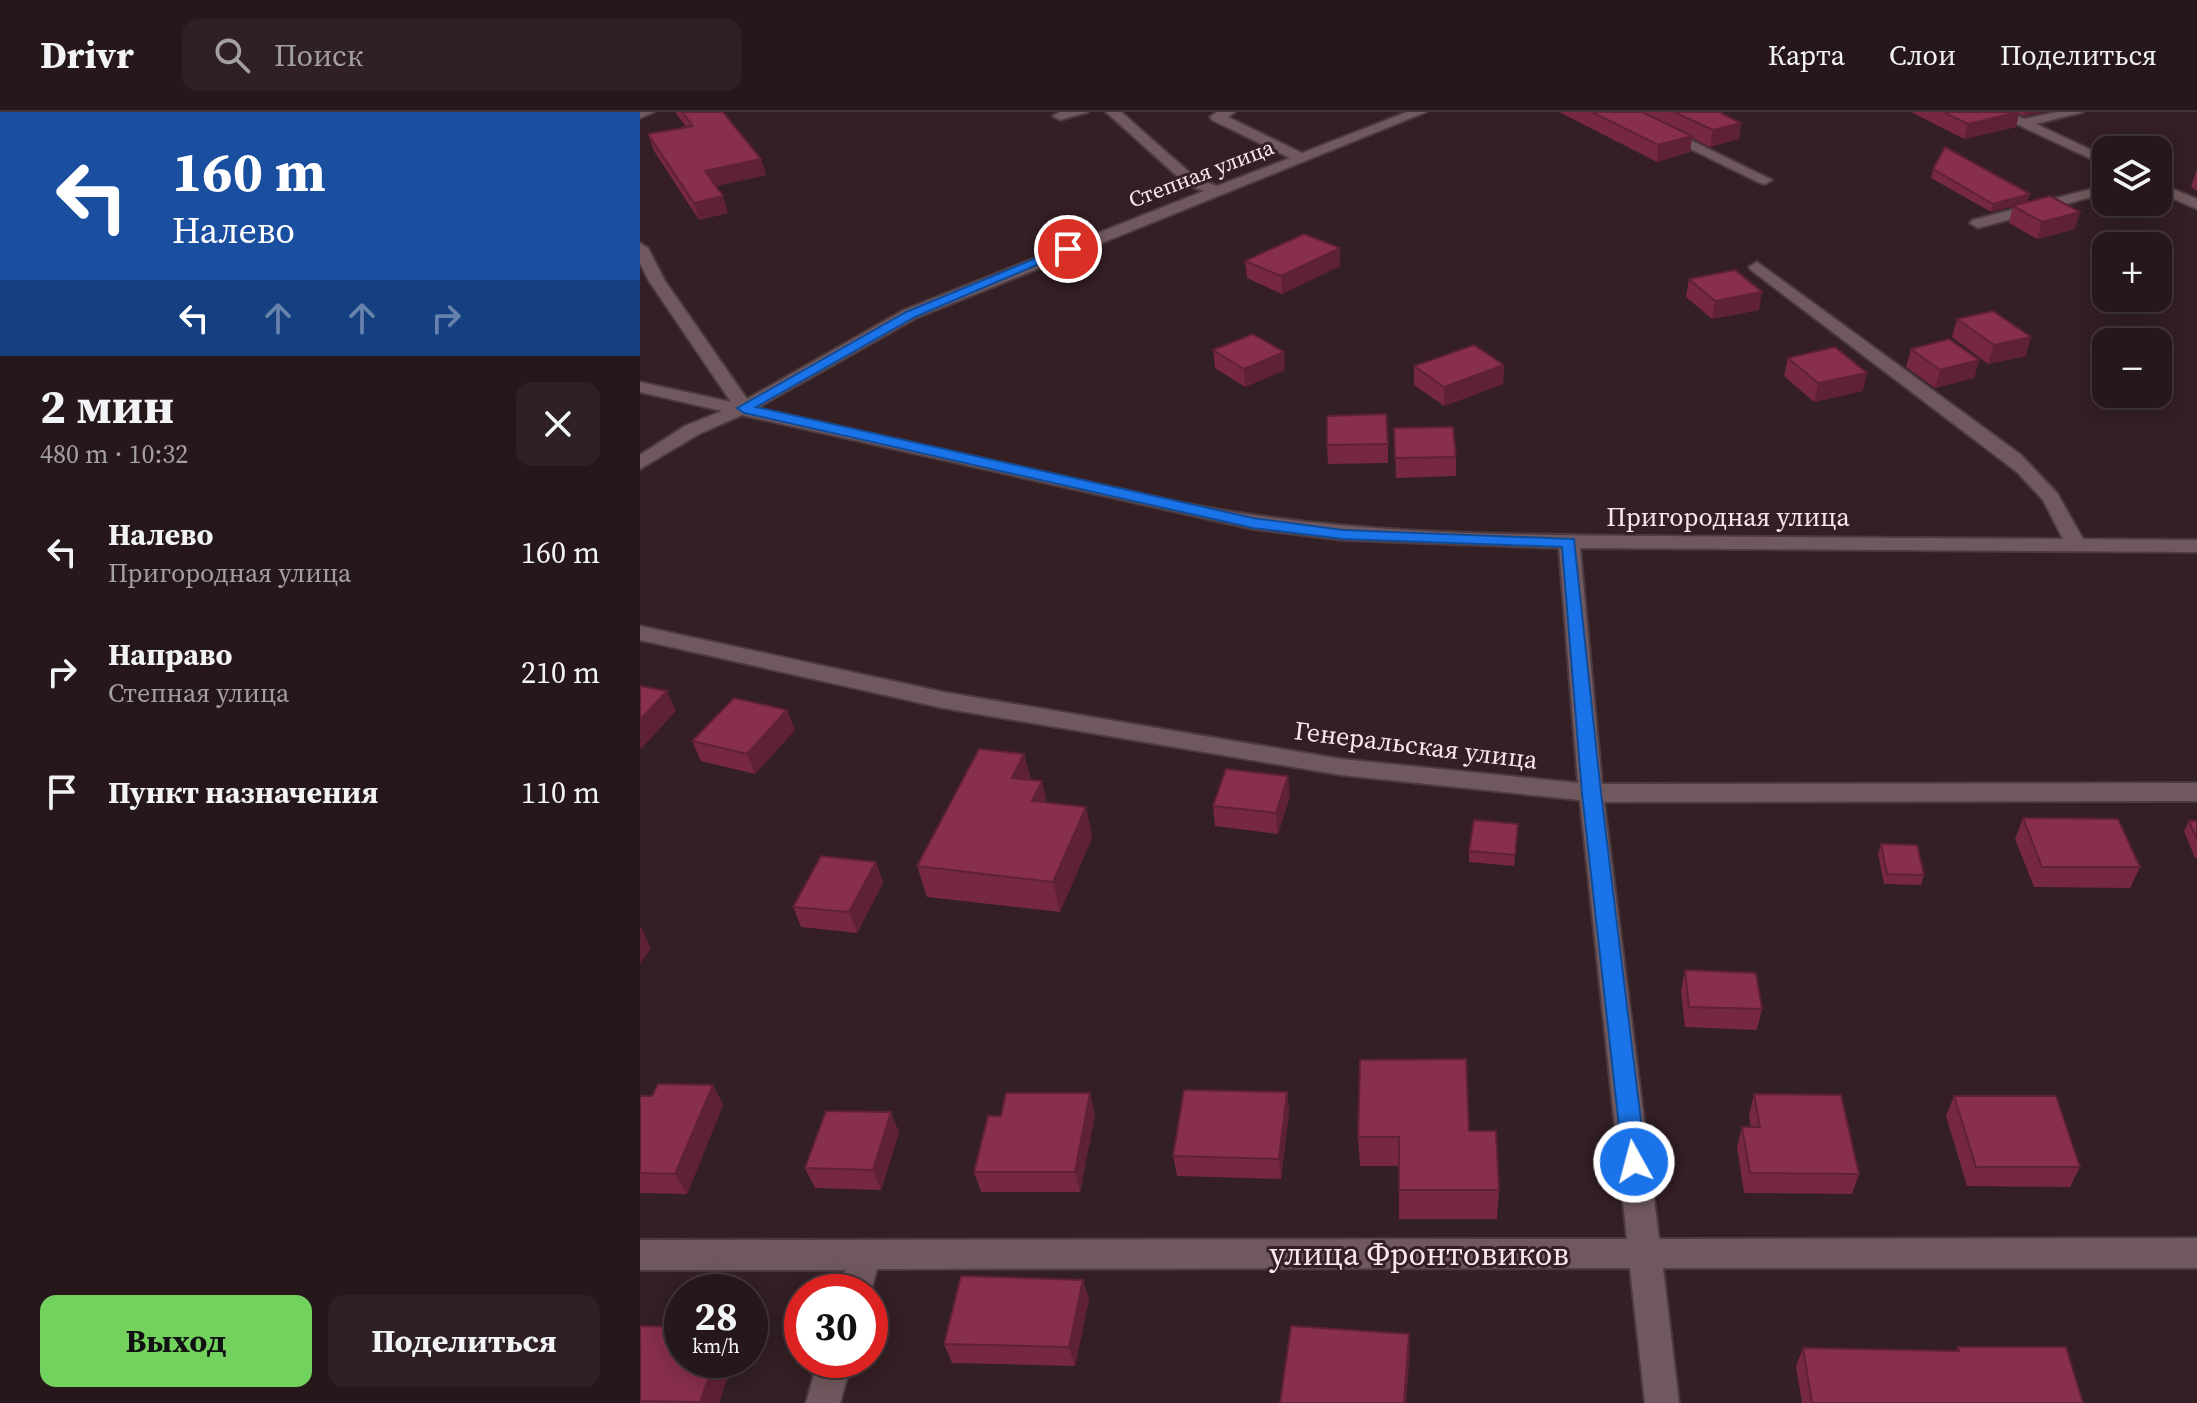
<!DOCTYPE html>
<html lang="ru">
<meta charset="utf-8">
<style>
body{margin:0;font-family:"Source Serif 4",serif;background:#2e2024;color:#f1f3f6;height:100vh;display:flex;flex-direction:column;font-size:30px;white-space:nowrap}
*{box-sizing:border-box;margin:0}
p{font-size:26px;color:#a49fa3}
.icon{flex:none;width:44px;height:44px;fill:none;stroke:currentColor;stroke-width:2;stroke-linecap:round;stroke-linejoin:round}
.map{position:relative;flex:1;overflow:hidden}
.details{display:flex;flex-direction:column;background:#26171b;width:640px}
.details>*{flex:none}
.hud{background:#1a4fa0;color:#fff;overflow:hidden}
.tools{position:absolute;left:1452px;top:24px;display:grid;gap:16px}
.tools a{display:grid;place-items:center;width:80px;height:80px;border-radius:16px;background:#26171b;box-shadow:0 4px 20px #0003,0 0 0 2px #42363a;font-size:40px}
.speed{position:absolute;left:24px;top:1162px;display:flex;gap:16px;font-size:40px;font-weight:700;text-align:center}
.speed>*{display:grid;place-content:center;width:104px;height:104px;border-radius:50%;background:#26171b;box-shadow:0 4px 20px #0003,0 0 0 2px #42363a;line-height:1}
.speed small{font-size:20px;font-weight:400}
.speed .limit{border:12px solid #d22;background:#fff;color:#111}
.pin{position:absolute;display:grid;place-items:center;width:68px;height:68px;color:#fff;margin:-34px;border:4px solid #fff;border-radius:50%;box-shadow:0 2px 8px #0007}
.me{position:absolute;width:88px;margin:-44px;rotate:353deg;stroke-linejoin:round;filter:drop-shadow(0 0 6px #0008)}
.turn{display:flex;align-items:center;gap:28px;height:168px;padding:0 40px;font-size:36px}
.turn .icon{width:104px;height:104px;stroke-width:2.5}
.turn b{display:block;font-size:56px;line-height:68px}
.lanes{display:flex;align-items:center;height:76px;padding:0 40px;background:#0003;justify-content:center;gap:40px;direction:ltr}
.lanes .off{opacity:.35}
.round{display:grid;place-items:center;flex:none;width:84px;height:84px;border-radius:16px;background:#2e2024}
.overview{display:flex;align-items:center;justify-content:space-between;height:136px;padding:0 40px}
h1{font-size:48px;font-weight:700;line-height:60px}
.button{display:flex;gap:16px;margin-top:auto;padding:16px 40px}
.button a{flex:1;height:92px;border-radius:16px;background:#72d25d;color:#111;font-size:32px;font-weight:700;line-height:92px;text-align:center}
.button a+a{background:#2e2024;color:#f1f3f6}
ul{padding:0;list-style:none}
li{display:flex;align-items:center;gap:24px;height:120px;padding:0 40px}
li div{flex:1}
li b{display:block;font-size:30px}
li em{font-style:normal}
header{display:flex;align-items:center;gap:48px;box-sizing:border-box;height:112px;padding:0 40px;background:#26171b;border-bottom:2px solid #42363a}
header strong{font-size:38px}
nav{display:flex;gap:44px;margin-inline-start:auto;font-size:28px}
.search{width:560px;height:72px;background:#2e2024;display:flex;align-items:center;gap:20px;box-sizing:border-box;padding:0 28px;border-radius:16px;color:#a49fa3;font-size:30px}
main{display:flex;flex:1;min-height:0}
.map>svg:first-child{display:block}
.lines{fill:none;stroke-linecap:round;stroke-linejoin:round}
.minor-casing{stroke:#4b3a3e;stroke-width:4}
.minor{fill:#70595e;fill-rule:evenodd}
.wall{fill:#752840}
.shaded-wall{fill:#5f2134}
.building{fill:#882f4b;stroke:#5f2134;stroke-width:2}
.route{fill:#1a73e8;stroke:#114b97;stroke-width:2}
.labels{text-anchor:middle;stroke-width:6;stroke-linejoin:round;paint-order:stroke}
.far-street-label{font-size:22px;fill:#f7e9eb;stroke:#331f24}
.street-label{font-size:26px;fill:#f7e9eb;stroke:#331f24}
.near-street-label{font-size:32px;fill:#f7e9eb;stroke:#331f24}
</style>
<header>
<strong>Drivr</strong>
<div class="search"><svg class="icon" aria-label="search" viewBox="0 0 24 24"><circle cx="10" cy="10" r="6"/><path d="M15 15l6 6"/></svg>Поиск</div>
<nav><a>Карта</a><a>Слои</a><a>Поделиться</a></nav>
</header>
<main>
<section class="details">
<div class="hud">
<div class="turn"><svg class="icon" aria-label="left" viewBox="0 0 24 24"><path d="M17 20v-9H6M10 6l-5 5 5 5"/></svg><div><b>160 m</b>Налево</div></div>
<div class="lanes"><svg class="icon" aria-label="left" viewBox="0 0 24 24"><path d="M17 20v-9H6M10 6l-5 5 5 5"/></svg><svg class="icon off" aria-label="ahead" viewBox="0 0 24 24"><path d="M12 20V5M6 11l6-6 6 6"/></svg><svg class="icon off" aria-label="ahead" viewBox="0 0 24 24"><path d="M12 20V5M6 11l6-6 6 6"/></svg><svg class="icon off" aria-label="right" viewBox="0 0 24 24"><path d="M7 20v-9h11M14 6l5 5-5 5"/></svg></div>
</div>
<div class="overview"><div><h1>2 мин</h1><p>480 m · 10:32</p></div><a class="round"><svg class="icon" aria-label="close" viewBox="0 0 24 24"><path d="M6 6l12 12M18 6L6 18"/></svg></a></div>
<ul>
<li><svg class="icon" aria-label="left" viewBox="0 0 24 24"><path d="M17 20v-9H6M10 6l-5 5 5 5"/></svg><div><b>Налево</b><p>Пригородная улица</p></div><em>160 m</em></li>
<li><svg class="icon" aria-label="right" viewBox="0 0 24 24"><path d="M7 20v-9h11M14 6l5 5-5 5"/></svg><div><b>Направо</b><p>Степная улица</p></div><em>210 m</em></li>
<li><svg class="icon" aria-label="arrive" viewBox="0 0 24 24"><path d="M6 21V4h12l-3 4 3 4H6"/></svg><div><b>Пункт назначения</b></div><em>110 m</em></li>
</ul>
<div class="button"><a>Выход</a><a>Поделиться</a></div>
</section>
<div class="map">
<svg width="1557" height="1291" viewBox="0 0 1557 1291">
<rect width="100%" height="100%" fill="#331f24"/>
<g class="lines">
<!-- minor casing -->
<g class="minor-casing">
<g id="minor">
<polygon points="0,0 14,0 0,6"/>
<polygon points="448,0 420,8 413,4 420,0"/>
<path d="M466,0H481L557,67L577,74L650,46L572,8L570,5L577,0H595L588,5L662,41L767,0H786L276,206L117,296L543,391C699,422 857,423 1015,424C1151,425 1287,426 1423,427L1403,388L1377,360L1111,158L1109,155L1117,150L1380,342L1417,381L1443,427L1557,428V440L940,436L962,672L1557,671V689L964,690L1019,1127L1557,1126V1156H1023L1039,1291H1005L990,1156L237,1157L230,1183V1180H199L205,1158H0V1128L987,1127L940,688L701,663L303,596L0,528V514L303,580L701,647L938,671L919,436L703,428L613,417L102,303L59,322L0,357V343L45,314L82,299L0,280V270L91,290L9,169L0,151V131L8,136L25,169L107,287L264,198L564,79L547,73Z"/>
<polygon points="975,0 993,0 1132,68 1125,72 1120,71"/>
<polygon points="1351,0 1369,0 1384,7 1417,0 1443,0 1396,12 1466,45 1466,54"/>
<polygon points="1518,71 1557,87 1557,97 1518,80"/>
<polygon points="1466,73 1466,81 1338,116 1330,111 1333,108"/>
<polygon points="178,1248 212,1248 200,1291 166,1291"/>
</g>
</g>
<!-- minor -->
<use href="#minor" class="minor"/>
</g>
<!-- wall -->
<g class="wall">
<polygon points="35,0 83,0 121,47 126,63 76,74 88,101 59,108 14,39 8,22 46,15"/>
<polygon points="919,0 1079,0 1101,11 1099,27 1070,35 1052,26 1050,40 1017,50"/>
<polygon points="1271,0 1403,0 1384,4 1379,2 1376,15 1324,27"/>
<polygon points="1293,57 1388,90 1435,117 1397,127 1369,111 1373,94 1351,100 1291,66"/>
<polygon points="1557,57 1557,79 1551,75"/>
<polygon points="605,149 700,154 642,182 607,166"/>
<polygon points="1049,167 1119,198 1072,207 1046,185"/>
<polygon points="1317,207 1386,244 1348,252 1312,225"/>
<polygon points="1271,237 1339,248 1334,266 1295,276 1266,255"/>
<polygon points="573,238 645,258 605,275 575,256"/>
<polygon points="1148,246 1223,279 1174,290 1144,264"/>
<polygon points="864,253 863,272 804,294 774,273 774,254"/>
<polygon points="754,316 816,345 816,364 756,366"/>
<polygon points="748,332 748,351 688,352 687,333"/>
<polygon points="155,618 115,662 61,649 52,629"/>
<polygon points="384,642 391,668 407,691 446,695 452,726 420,800 287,785 277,754"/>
<polygon points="648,664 650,684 638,722 575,714 573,694"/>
<polygon points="1383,706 1500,755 1490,776 1394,775 1375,727"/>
<polygon points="1549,709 1557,709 1557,746 1555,746 1544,719"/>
<polygon points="878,712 874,754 829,750 829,739"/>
<polygon points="1241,732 1284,763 1281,773 1244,772 1238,742"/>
<polygon points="236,750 243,771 217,821 161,815 153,795"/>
<polygon points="1045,858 1122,897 1117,918 1045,915 1041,879"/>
<polygon points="73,973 83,993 47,1082 0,1081 0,984 12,984"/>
<polygon points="647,980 649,1000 641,1067 537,1064 533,1044"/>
<polygon points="1114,982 1219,1062 1212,1082 1104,1081 1097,1035 1102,1015 1111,1015 1109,1003"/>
<polygon points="1314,984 1440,1055 1430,1075 1327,1074 1306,1004"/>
<polygon points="455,1002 440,1080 341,1080 334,1060"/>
<polygon points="829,1019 859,1078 857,1107 759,1107 759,1054 720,1054 718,1025"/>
<polygon points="259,1020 241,1078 175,1076 165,1056"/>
<polygon points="443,1168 449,1187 435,1254 312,1251 304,1232"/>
<polygon points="0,1214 79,1291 0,1291"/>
<polygon points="1318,1235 1443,1291 1162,1291 1156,1254 1163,1236 1316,1239"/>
</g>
<!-- shaded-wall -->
<g class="shaded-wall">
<polygon points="1379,0 1376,15 1324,27 1328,12"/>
<polygon points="1385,0 1403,0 1384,4"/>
<polygon points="1101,11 1099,27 1070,35 1073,18"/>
<polygon points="1052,24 1050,40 1017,50 1018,33"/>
<polygon points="121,47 126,63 71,75 65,59"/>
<polygon points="1390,82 1387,91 1351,100 1353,92"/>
<polygon points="83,84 88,101 59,108 54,91"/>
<polygon points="1440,100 1435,117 1397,127 1402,110"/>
<polygon points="700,136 700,154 642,182 641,164"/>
<polygon points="1122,180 1119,198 1072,207 1075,189"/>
<polygon points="1391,225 1386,244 1348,252 1354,233"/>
<polygon points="644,240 645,258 605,275 604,257"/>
<polygon points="1339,248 1334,266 1295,276 1300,258"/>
<polygon points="864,253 863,272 804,294 804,275"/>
<polygon points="1227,261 1223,279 1174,290 1178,271"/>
<polygon points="27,579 36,599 1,637 0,635 0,608"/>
<polygon points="147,598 155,618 115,662 107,642"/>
<polygon points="384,642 392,672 372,666"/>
<polygon points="648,664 650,684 638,722 636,701"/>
<polygon points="402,669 409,700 392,689"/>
<polygon points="446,695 452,726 420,800 413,770"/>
<polygon points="236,750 243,771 217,821 209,800"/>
<polygon points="1,815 11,836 0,852 0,816"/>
<polygon points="73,973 83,993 47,1082 35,1062"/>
<polygon points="647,980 649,1000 641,1067 639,1047"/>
<polygon points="450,981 455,1002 440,1080 435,1060"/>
<polygon points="251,1000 259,1020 241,1078 233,1058"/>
<polygon points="443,1168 449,1187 435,1254 429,1235"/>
<polygon points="769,1222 770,1241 766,1291 764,1291"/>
<polygon points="75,1248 94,1248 79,1291 61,1291 60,1290"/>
</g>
<!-- building -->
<g class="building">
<polygon points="42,0 83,0 121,47 65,59 83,84 54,91 8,22 53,14"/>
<polygon points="952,0 1002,0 1052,24 1018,33"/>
<polygon points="1034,0 1079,0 1101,11 1073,18"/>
<polygon points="1303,0 1379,0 1328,12"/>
<polygon points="1305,35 1390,82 1353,92 1293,57"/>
<polygon points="1410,84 1440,100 1402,110 1373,94"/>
<polygon points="664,122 700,136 641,164 605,149"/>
<polygon points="1095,158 1122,180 1075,189 1049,167"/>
<polygon points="1353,199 1391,225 1354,233 1317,207"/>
<polygon points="613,222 644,240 604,257 573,238"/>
<polygon points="1309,227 1339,248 1300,258 1271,237"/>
<polygon points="834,233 864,253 804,275 774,254"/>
<polygon points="1195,235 1227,261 1178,271 1148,246"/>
<polygon points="746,302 748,332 687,333 687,304"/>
<polygon points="813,315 816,345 755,346 754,316"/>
<polygon points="0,574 27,579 0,608"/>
<polygon points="94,586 147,598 107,642 52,629"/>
<polygon points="339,637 384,642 372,666 402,669 392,689 446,695 413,770 277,754"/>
<polygon points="586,657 648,664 636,701 573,694"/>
<polygon points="1383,706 1478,707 1500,755 1402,755"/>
<polygon points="834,708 878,712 875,743 829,739"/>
<polygon points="1549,709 1557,709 1557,727"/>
<polygon points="1241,732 1277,733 1284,763 1247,762"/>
<polygon points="181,744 236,750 209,800 153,795"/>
<polygon points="1045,858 1116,861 1122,897 1049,895"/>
<polygon points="826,947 829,1019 856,1019 859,1078 759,1078 759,1025 718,1025 720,948"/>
<polygon points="18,972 73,973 35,1062 0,1061 0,984 12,984"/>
<polygon points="544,978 647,980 639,1047 533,1044"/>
<polygon points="366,981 450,981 435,1060 334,1060 348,1004 361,1004"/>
<polygon points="1114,982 1201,983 1219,1062 1110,1061 1102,1015 1120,1015"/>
<polygon points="1314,984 1416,984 1440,1055 1336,1055"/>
<polygon points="186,999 251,1000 233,1058 165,1056"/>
<polygon points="321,1164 443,1168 429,1235 304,1232"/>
<polygon points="0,1214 42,1215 42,1248 75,1248 60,1290 0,1289"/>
<polygon points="651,1214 769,1222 764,1291 640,1291"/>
<polygon points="1318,1235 1426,1235 1443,1291 1172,1291 1163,1236 1319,1239"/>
</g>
<!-- route -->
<polygon class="route" points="423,135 434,137 275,205 116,295 613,406 703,418 934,427 961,681 1006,1050 1003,1057 994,1060 986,1057 983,1050 942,681 922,435 703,427 613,416 104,301 97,296 266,200"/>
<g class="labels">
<!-- far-street labels -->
<g class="far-street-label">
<text transform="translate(561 61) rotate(-21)" y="8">Степная улица</text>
</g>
<!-- street labels -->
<g class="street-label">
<text x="1088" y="414">Пригородная улица</text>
<text transform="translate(776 633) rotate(7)" y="9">Генеральская улица</text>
</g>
<!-- near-street labels -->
<g class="near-street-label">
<text x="779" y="1153">улица Фронтовиков</text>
</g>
</g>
</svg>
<div class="tools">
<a><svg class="icon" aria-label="layers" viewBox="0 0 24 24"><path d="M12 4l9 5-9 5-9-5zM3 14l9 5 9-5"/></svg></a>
<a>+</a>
<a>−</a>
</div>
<div class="speed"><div>28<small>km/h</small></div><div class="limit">30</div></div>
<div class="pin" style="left:428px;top:137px;background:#d93025"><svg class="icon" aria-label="arrive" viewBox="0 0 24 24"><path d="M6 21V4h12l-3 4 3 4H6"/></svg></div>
<svg class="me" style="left:994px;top:1050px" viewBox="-20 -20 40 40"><circle r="17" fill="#1a73e8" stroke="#fff" stroke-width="3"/><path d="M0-11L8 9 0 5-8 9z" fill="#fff"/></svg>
</div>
</main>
